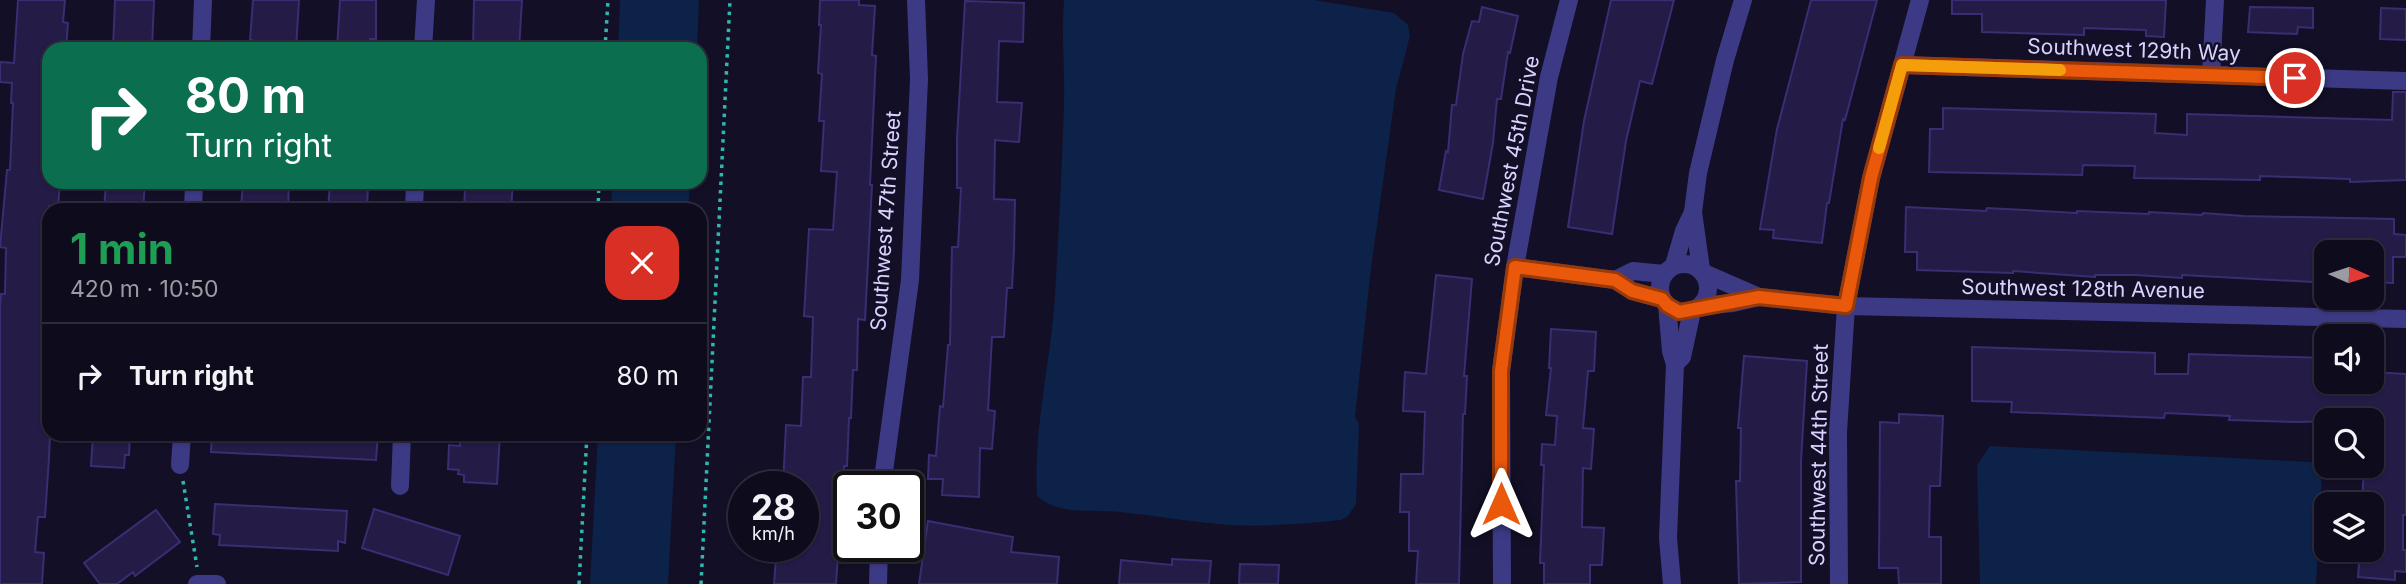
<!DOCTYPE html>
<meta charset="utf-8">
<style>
body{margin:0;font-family:Inter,sans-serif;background:#1c1929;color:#f1f3f6;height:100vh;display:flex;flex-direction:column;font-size:26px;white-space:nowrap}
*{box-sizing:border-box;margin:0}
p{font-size:23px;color:#9b9ba3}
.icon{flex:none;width:38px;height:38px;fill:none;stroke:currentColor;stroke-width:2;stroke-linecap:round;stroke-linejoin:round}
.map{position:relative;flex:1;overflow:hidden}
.drawer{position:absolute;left:42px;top:203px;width:665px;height:238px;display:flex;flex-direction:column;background:#0e0b1c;border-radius:21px;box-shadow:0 2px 5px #0004,0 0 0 2px #2e2b3b}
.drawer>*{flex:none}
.guide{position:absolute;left:42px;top:42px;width:665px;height:147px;border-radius:21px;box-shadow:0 2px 5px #0004,0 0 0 2px #2e2b3b;background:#0b6e4f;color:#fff;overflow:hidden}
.needle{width:46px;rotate:93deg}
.fabs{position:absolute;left:2314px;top:240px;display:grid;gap:14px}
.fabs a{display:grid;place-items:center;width:70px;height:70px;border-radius:14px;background:#0e0b1c;box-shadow:0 2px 5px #0004,0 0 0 2px #2e2b3b;font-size:35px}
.speed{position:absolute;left:728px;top:471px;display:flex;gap:14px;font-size:35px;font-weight:700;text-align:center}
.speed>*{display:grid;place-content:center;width:91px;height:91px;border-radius:50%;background:#0e0b1c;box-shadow:0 2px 5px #0004,0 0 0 2px #2e2b3b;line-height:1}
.speed small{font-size:18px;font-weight:400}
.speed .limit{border:4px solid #111;border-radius:10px;background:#fff;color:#111}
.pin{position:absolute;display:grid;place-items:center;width:60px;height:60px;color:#fff;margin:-30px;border:4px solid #fff;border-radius:50%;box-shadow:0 2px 7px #0007}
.me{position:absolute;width:77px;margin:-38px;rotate:0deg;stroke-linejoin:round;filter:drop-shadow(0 0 5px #0008)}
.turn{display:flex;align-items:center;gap:24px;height:147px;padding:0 28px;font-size:32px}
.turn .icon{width:91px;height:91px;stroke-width:2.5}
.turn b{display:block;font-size:49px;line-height:60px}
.round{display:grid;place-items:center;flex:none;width:74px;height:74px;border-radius:21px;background:#1c1929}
.headline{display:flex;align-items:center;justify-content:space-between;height:119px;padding:0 28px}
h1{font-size:42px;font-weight:700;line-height:52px;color:#1e9e55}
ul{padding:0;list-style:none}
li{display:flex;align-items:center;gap:21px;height:105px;padding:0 28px;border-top:2px solid #2e2b3b}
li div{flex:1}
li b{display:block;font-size:26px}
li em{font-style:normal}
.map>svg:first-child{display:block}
.water{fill:#0c2248}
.building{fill:#241b47;stroke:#3b2d73;stroke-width:2}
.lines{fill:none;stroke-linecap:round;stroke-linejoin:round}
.path{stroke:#2fb8b0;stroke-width:3.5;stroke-dasharray:3.5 5;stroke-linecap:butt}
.minor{stroke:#3d3a85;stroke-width:18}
.route-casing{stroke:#983908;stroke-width:18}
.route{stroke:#ea580c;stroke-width:12}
.slow{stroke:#f59e0b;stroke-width:12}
.labels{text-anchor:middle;stroke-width:5;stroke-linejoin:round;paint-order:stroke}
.street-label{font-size:21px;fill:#d9d4ff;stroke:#130f26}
</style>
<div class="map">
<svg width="2406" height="584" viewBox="0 0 2406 584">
<rect width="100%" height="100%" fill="#130f26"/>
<!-- water -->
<g class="water">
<polygon points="620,0 699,0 697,49 618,49"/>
<path d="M1064,0H1314L1394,13L1408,25L1410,36L1396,89L1371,268L1355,417L1359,424L1356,504L1348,516L1341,520C1300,524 1258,528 1217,524C1184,521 1152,515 1120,512C1093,509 1059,516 1037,496C1033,428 1051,362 1055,294C1059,230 1062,166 1064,102C1065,68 1061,34 1064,0Z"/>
<polygon points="612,182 690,182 688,210 611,210"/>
<polygon points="598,434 676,434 668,584 590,584"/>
<polygon points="1990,446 2311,462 2322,473 2316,584 1980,584 1977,465"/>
</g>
<!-- building -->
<g class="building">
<polygon points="18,0 65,0 63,22 68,23 66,49 49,49 49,182 60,182 58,207 49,206 48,427 50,434 49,458 45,517 38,517 35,552 44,553 42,584 0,584 0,309 1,294 5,294 6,248 0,247 7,170 10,170 13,103 11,103 12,83 0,82 0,62 14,63"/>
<polygon points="115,0 154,0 152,49 113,49"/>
<polygon points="253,0 299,0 296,49 252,49 252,40 250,40"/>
<polygon points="340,0 376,0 376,39 370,39 369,49 337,49"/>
<polygon points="474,0 522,0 519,49 473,49"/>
<polygon points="820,0 859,0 859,5 875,6 872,55 876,56 870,185 872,185 865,320 858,319 857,370 853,370 851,418 849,418 847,466 844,466 836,584 774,584 777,546 803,546 803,486 783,486 786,425 801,426 803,377 811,377 813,317 804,316 809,229 833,230 837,172 821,171 824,121 819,121 822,74 818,73 821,25 819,25"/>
<polygon points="1611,0 1674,0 1652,84 1640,81 1626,141 1612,234 1568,227 1584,121"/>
<polygon points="1811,0 1877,0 1845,120 1843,119 1829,203 1827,203 1822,243 1773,238 1774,230 1760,229 1777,129"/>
<polygon points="1952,0 2166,0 2164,37 2146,36 2146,30 2084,28 2084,35 1982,32 1982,14 1952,14"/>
<polygon points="965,1 1024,3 1023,42 999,41 997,102 1022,103 1019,142 995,140 994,199 1015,200 1014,250 1012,288 1007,288 1004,337 992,337 988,410 995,411 992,449 980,448 979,497 942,495 943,479 928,479 929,455 936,456 940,406 943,407 948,345 950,345 952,247 958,247 961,188 957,188 957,138"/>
<polygon points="1482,7 1518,16 1510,53 1508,52 1501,99 1497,99 1493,143 1483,199 1439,190 1446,151 1448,152 1452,105 1456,105 1463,54 1472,21 1479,22"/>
<polygon points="2250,7 2313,8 2313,28 2298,27 2297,34 2248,32"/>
<polygon points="2381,8 2406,9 2406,40 2380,39"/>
<polygon points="2393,92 2406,92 2406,180 2350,182 2350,179 2260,176 2260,180 2134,178 2135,166 2083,165 2082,175 1929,172 1930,129 1943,129 1943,108 2156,114 2155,133 2187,135 2187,114 2392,120"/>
<polygon points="106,182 145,182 143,210 104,210"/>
<polygon points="243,182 289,182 288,210 243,210 241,208"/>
<polygon points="330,182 363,182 363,184 368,184 367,210 328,210"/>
<polygon points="480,182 513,182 511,210 464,210 465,188 468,189 468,183"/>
<polygon points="1906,207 1986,211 1987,208 2077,213 2077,211 2149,214 2149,212 2202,215 2203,213 2244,216 2394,219 2394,234 2406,235 2406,257 2393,257 2393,283 2373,282 2373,256 2371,256 2371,252 2326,252 2326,280 2313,280 2313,282 2182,275 2182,278 2135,275 2095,275 2095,277 2013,271 2013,273 1917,270 1917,252 1905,252"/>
<polygon points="1436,275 1472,279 1464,376 1467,376 1465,414 1463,414 1459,584 1416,584 1418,551 1409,551 1409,512 1400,512 1401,474 1423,474 1425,412 1403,411 1405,372 1426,374"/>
<polygon points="1551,329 1596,332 1594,371 1588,371 1583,428 1594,429 1591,469 1583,468 1582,527 1604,528 1602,565 1590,565 1590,584 1544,584 1544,563 1540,563 1544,465 1541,465 1542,444 1555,445 1557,416 1546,415 1551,368 1549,368"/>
<polygon points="1972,347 2155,353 2155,374 2188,374 2189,354 2326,358 2326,382 2371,382 2371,372 2406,374 2406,515 2403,515 2403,550 2406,550 2406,572 2395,571 2395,580 2358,577 2360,550 2371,550 2371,504 2362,504 2364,466 2371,466 2371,420 2299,422 2229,420 2230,416 2165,413 2164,418 2011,412 2012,402 1972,401"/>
<polygon points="1744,356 1807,361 1801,461 1801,582 1739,584 1736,481 1740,481 1741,428 1738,428"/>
<polygon points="1899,414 1943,416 1940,486 1930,486 1929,537 1941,537 1941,584 1899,584 1898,568 1879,568 1880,422 1899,423"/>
<polygon points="93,434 130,434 129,455 125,455 124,468 91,466"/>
<polygon points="212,434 378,434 376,460 211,452"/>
<polygon points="466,434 500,434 497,484 464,482 464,475 458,474 459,470 448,469 449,445 460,446 460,441 466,442"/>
<polygon points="215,504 347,511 345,543 338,541 338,551 219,545 220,535 213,534"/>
<polygon points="374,509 460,536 448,575 362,548"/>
<polygon points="156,510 180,542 135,576 133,572 117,584 100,584 84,563"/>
<polygon points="928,521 1013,537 1011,552 1059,557 1057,584 919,584"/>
<polygon points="1172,559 1211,561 1209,584 1119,584 1121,560 1172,565"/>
<polygon points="1240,564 1279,565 1278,584 1239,584"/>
</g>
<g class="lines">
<!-- path -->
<g class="path">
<polyline points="605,49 608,0"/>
<polyline points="598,210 599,182"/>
<polyline points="183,481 197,567"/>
<polyline points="579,584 587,434"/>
<polyline points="701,584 730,0"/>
</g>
<!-- minor -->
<g class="minor">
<polyline points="201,49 203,0"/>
<polyline points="423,49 426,0"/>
<polyline points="1902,65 2406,81"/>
<polyline points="2211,75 2215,0"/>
<polyline points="193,210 194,182"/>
<polyline points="414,210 415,182"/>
<circle cx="1684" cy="288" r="24"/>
<polyline points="1674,265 1684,231 1693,212"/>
<polyline points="1515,267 1615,280 1632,291 1662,299"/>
<polyline points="1701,269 1693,212 1698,173 1725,60 1743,0"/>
<polyline points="1704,273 1759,297"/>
<polyline points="1615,280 1633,271 1664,274"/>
<polyline points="1667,305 1671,351 1675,364 1668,538 1672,584"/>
<polyline points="1700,306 1733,303 1759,297 1846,306 2406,319"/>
<polyline points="1675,364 1682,357 1692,311"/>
<polyline points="180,465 182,434"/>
<polyline points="400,486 402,434"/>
<polyline points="882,486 910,280 919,79 916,0"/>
<polyline points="197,584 217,584"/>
<polyline points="878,584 879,546"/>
<polyline points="1502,584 1501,371 1515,267 1549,77 1569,0"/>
<polyline points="1839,584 1838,432 1846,306 1871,178 1920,0"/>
</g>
</g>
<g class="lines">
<!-- route casing -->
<g class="route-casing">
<polyline id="route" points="1501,504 1501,371 1515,267 1615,280 1632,291 1662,299 1667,305 1679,312 1759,297 1846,306 1871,178 1902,65 2295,78"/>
</g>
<!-- route -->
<use href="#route" class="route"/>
<!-- slow -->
<polyline class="slow" points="1879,148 1902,65 2060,70"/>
</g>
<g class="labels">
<!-- street labels -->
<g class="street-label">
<text transform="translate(2134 50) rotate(2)" y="7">Southwest 129th Way</text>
<text transform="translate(1512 161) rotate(-79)" y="7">Southwest 45th Drive</text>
<text transform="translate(886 221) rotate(-86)" y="7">Southwest 47th Street</text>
<text transform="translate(2083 289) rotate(1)" y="7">Southwest 128th Avenue</text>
<text transform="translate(1819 455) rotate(-89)" y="7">Southwest 44th Street</text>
</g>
</g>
</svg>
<div class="fabs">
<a><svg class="needle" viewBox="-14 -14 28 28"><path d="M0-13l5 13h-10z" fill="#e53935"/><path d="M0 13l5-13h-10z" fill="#9b9ba3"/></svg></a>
<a><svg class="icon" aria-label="sound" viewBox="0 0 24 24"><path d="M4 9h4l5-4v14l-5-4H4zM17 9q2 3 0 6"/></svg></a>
<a><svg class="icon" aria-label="search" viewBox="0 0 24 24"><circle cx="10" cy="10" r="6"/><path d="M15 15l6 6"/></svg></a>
<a><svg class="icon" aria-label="layers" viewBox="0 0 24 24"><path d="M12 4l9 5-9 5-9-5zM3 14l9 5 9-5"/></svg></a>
</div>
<div class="speed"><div>28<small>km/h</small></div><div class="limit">30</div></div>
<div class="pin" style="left:2295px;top:78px;background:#d93025"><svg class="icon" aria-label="arrive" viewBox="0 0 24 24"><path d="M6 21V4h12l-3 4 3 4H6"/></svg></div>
<svg class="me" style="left:1501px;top:504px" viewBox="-20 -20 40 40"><path d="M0-17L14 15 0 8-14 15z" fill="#ea580c" stroke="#fff" stroke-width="4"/></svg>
<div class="guide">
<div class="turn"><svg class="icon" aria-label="right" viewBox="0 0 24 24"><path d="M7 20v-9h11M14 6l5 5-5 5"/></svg><div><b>80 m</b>Turn right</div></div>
</div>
<section class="drawer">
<div class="headline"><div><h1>1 min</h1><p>420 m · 10:50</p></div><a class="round" style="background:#d93025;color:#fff"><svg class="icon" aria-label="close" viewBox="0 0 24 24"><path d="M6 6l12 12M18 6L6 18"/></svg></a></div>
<ul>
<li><svg class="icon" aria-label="right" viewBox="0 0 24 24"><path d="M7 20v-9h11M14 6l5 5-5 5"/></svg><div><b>Turn right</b></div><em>80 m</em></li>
</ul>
</section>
</div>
